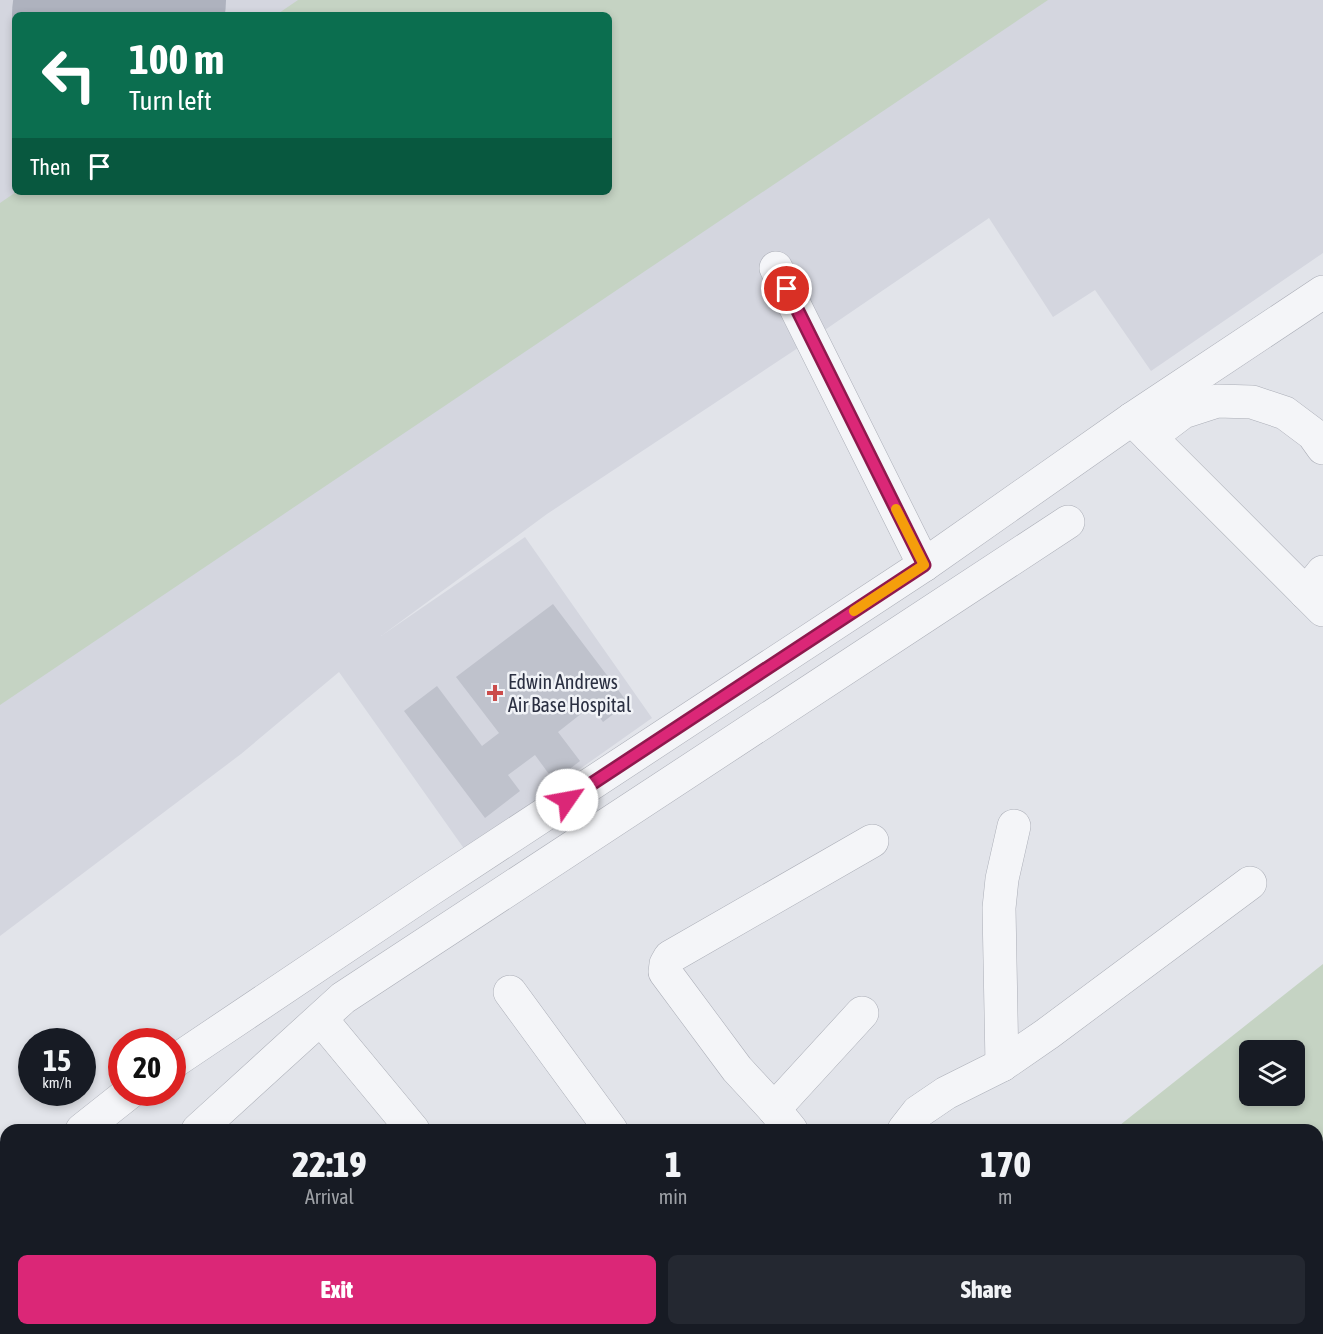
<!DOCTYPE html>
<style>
body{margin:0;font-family:"Asap Condensed",sans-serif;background:#242831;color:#f1f3f6;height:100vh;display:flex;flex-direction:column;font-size:22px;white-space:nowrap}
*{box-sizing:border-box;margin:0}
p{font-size:20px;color:#9ea1a6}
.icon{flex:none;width:33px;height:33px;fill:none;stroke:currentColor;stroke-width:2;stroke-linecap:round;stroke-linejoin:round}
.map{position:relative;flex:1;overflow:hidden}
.side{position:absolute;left:0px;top:1124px;width:1323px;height:212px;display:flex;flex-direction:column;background:#171b24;border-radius:18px 18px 0 0;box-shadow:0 3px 9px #0003}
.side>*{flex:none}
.top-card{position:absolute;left:12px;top:12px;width:600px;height:183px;border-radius:9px;box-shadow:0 3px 9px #0003;background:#0b6e4f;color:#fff;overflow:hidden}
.tools{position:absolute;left:1239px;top:1040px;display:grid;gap:12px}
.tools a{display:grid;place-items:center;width:66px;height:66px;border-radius:9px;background:#171b24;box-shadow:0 3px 9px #0003;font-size:30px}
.speed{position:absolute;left:18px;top:1028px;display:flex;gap:12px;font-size:30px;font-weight:700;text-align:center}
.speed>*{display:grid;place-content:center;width:78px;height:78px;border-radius:50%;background:#171b24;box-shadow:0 3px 9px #0003;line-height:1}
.speed small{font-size:15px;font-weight:400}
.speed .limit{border:9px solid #d22;background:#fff;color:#111}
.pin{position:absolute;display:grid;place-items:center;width:51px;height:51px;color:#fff;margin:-26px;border:3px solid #fff;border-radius:50%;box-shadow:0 2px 6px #0007}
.me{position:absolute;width:66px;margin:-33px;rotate:57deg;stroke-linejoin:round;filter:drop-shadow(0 0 4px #0008)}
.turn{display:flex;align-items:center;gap:21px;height:126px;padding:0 18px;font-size:27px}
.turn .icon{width:78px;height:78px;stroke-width:2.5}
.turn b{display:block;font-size:42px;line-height:51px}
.then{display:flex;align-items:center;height:57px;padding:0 18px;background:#0003;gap:12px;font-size:22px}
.eta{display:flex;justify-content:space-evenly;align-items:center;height:102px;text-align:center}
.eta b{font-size:36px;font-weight:800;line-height:42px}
.cta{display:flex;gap:12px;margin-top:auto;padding:12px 18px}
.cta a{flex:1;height:69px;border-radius:9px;background:#db2777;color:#fff;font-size:24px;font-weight:800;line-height:69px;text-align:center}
.cta a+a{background:#242831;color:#f1f3f6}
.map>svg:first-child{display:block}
.built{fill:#d4d6df;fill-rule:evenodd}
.green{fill:#c5d3c3;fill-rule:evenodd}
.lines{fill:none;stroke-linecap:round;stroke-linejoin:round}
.runway{stroke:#aeb2be;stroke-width:192}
.building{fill:#bfc2cc}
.minor-casing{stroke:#abaeb7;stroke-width:34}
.minor{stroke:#f4f5f8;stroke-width:33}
.route-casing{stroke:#8e194d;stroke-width:15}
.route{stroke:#db2777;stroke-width:10}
.slow{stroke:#f59e0b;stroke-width:10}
.poi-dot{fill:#cb4c4b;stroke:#f1f3f7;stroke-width:2}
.labels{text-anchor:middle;stroke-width:5;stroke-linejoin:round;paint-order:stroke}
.poi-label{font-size:20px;fill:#2a2f41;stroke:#f1f3f7;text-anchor:start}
</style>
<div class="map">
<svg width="1323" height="1334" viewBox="0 0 1323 1334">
<rect width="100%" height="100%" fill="#e2e4ea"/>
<!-- built -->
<path class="built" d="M0,0H1323V253L1151,371L1095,290L1053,317L989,218L813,338L547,514L381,636L525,537L652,718L465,850L339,672L241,754L0,936ZM15,15H609V192H15Z"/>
<!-- green -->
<g class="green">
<polygon points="298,0 1048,0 0,705 0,203 16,192 609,192 609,15 276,15"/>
<path d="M1323,964V1334H959L958,1329H1317V1130L1115,1129ZM1250,1050H1294V1095H1250Z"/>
</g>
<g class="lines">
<!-- runway -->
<polyline class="runway" points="108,15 130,0"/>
</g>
<!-- building -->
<polygon class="building" points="553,604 628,703 603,722 591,706 558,732 580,761 554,781 535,755 508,775 520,791 485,818 404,711 437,686 482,746 499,733 456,677"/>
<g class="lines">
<!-- minor casing -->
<g class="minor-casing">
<g id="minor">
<polyline points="776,268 924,565"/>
<polyline points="1132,419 1323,610"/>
<polyline points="1150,437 1183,412 1217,401 1252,402 1285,413 1313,434 1323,448"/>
<polyline points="1306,593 1323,572"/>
<polyline points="510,992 611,1130"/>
<polyline points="321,1019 413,1130"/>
<polyline points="172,1063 428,891 924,565 1132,419 1323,292"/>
<polyline points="1002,1065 999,908 1002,879 1014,826"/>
<polyline points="774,1109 862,1013"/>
<polyline points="82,1130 130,1092"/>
<polyline points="198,1130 343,998 1068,522"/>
<polyline points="791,1130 774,1109 737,1069 665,972 666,964 670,957 872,841"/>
<polyline points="904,1130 918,1112 946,1093 1002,1065 1047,1034 1250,883"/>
<polyline points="0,1199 6,1193"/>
<polyline points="0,1255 6,1252"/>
<polyline points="1317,1269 1323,1265"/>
<polyline points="447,1329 451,1334"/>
<polyline points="577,1329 582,1334"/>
<polyline points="610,1334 616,1329"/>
<polyline points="1252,1334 1257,1329"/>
</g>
</g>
<!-- minor -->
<use href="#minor" class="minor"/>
</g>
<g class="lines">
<!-- route casing -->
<g class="route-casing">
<polyline id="route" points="567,800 924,565 787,289"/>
</g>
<!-- route -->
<use href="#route" class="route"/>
<!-- slow -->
<polyline class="slow" points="854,611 924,565 896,509"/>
</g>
<!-- markers -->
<path class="poi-dot" d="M492 684h6v6h6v6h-6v6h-6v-6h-6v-6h6z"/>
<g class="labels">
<!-- poi labels -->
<g class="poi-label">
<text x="508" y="689">Edwin Andrews<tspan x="508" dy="23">Air Base Hospital</tspan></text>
</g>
</g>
</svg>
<div class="tools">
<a><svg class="icon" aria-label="layers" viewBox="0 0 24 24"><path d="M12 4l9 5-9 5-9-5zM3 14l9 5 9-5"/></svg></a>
</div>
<div class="speed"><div>15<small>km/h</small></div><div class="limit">20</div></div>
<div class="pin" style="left:787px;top:289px;background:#d93025"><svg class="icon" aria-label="arrive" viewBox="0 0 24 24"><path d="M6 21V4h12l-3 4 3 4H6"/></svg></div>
<svg class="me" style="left:567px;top:800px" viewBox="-20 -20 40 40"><circle r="19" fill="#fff"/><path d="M0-13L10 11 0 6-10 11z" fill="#db2777"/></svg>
<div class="top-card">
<div class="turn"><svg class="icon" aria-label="left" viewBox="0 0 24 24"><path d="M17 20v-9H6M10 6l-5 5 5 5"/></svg><div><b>100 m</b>Turn left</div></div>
<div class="then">Then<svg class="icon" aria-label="arrive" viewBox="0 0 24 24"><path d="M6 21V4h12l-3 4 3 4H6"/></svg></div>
</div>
<section class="side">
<div class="eta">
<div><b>22:19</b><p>Arrival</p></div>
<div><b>1</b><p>min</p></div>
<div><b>170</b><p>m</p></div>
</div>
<div class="cta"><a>Exit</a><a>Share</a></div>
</section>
</div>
